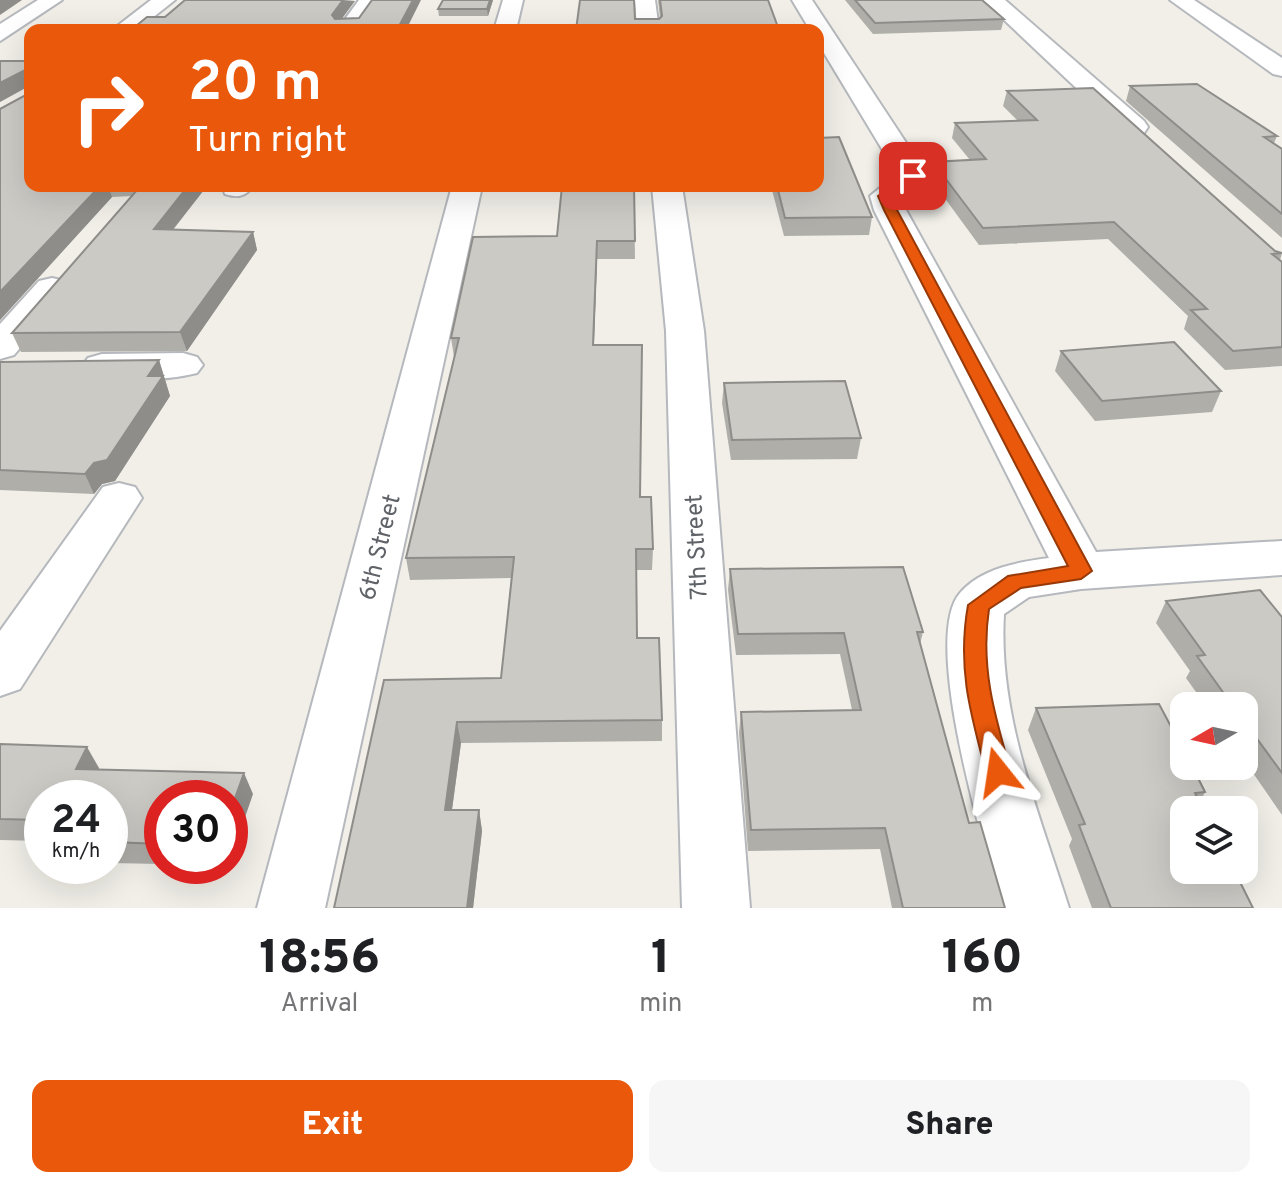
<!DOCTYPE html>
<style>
body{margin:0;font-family:Overpass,sans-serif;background:#f6f6f6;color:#202124;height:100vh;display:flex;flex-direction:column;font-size:30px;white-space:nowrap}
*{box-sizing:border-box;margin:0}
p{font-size:26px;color:#757577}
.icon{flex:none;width:44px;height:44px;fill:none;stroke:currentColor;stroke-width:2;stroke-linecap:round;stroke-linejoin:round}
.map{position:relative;height:908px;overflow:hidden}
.sheet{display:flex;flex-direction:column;background:#fff;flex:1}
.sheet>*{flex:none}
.banner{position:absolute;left:24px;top:24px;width:800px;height:168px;border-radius:16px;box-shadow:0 8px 32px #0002;background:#ea580c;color:#fff;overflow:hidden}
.needle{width:52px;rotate:261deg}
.tools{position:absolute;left:1170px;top:692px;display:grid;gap:16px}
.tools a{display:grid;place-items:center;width:88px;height:88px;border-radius:16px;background:#fff;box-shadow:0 8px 32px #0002;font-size:40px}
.speed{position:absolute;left:24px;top:780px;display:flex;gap:16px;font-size:40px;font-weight:700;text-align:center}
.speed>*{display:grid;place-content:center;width:104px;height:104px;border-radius:50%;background:#fff;box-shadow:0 8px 32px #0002;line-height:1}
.speed small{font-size:20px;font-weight:400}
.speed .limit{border:12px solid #d22;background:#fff;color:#111}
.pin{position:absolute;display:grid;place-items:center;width:68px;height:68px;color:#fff;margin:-34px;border-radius:16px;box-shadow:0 4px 12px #0006}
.me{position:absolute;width:88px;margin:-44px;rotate:345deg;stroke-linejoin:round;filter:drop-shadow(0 0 6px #0008)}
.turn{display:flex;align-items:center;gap:28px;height:168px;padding:0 32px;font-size:36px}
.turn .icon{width:104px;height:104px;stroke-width:2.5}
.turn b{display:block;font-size:56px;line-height:68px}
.eta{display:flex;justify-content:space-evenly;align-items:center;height:136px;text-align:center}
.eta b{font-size:48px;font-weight:800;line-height:56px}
.primary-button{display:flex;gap:16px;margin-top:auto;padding:16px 32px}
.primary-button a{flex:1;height:92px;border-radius:16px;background:#ea580c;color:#fff;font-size:32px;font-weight:800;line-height:92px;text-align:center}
.primary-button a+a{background:#f6f6f6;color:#202124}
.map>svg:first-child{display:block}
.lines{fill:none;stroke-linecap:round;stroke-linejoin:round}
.minor-casing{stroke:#b5b8bc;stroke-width:4}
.minor{fill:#fff;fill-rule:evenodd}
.wall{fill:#afaea9}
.shaded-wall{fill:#8f8d8a}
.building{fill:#cccac5;stroke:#8f8d8a;stroke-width:2}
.route{fill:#ea580c;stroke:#983908;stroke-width:2}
.labels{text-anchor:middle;stroke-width:7;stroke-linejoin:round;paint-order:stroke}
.street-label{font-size:24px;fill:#5f6368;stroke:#fff}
</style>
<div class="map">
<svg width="1282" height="908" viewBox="0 0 1282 908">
<rect width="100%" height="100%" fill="#f1efe8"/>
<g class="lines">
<!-- minor casing -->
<g class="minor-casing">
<g id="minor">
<polygon points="38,0 62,0 0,41 0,24"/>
<polygon points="151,0 175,0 137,30 112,30"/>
<polygon points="359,0 379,0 359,30 337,30"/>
<polygon points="503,0 523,0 516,30 494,30"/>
<polygon points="635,0 655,0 659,30 637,30"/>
<path d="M792,0H812L928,176L901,199L906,210L1096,552L1282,541V575L1081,589L1029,597L1004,614C998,716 1039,812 1069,908H1001C986,850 920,639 960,593C981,568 1019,562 1049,558L874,210L870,196L897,174L818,43V30H810Z"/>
<polygon points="983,0 1005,0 1144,121 1148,127 1144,133 1124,133"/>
<polygon points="1170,0 1194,0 1282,58 1282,76 1273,74"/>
<path d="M222,186H253C245,197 238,198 225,194Z"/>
<polygon points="452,186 482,186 325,908 257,908"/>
<polygon points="652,186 682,186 704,331 750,908 682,908 666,331"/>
<polygon points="52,278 65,281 70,289 14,355 0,359 0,324 39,281"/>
<path d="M183,353L197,357L203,365L197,373C165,381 120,382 88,374L82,366L88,358L102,354Z"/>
<polygon points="119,483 135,487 142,498 20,689 0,696 0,631 103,487"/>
</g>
</g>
<!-- minor -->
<use href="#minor" class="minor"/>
</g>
<!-- wall -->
<g class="wall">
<polygon points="443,0 493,0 488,16 439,16 438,9"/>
<polygon points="658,0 768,0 779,30 635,19 659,19 660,18"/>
<polygon points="845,0 982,0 1004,19 1001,30 873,34"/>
<polygon points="0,61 30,61 30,186 207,186 173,230 253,232 257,250 187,351 21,352 12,333 132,196 112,197 0,320 0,109 26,95 26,88 0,102"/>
<polygon points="1130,86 1277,136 1274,143 1282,149 1282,238 1126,101"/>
<polygon points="1007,91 1275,251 1282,253 1280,260 1282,262 1282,366 1225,370 1184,329 1188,316 1108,239 979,245 930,178 933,162 970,160 952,138 955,123 1018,121 1003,106"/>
<polygon points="634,186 635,259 597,259 594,345 640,497 653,549 652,570 636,570 637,638 662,720 662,741 461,743 452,810 479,810 482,831 473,908 384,680 501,678 511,578 410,580 406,558 454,357 451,338 557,236"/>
<polygon points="771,186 818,186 872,217 869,235 784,236"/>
<polygon points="1061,351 1221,391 1212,412 1095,421 1055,371"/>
<polygon points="159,360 170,396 115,481 102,484 94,494 0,490 0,362"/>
<polygon points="724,383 861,438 857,459 731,460 722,403"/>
<polygon points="730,569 923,632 920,644 969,823 1005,908 892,908 880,849 748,851 739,733 741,712 852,710 840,654 736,655 728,590"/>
<polygon points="1166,601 1282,617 1282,815 1244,760 1244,706 1206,706 1186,678 1190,671 1156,623"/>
<polygon points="1036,708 1205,792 1200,802 1253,908 1092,908 1069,846 1072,839 1028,730"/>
<polygon points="0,744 99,768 99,769 253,794 230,798 162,798 162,864 110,863 110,798 42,798 42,841 0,840"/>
</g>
<!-- shaded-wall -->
<g class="shaded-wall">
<polygon points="0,0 22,0 0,15"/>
<polygon points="343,0 355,1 335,28 332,15"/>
<polygon points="413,0 421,0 406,30 397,30"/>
<polygon points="490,0 493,0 488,16 487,9"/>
<polygon points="25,70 30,85 0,102 0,83"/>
<polygon points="100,186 108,186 112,197 0,320 0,292"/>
<polygon points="188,186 207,186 159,247 154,229"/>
<polygon points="253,232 257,250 187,351 180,332"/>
<polygon points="597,241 597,259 593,365 593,345"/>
<polygon points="159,360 170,396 115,481 102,484 94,494 85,474 148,376"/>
<polygon points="457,722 461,743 449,831 445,810"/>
<polygon points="87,747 99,768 88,790 76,769"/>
<polygon points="244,773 253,794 230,861 230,812"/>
<polygon points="479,810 482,831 473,908 467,908"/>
</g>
<!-- building -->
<g class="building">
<polygon points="185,0 343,0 332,15 335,19 359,18 372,0 413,0 397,30 131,30 147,17 165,17"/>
<polygon points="443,0 490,0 487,9 438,9"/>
<polygon points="580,0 634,0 635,19 659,19 662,16 660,0 768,0 779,30 576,30"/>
<polygon points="855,0 982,0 1004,19 875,23"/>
<polygon points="0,61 30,61 30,186 100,186 0,292 0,109 26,95 25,70 0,83"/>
<polygon points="1197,84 1277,136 1264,137 1282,149 1282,214 1130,86"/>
<polygon points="1093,88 1275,251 1282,253 1272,254 1282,262 1282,347 1233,351 1191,310 1207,309 1114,222 983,228 933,162 986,159 955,123 1037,120 1007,91"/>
<polygon points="839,137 872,217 785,218 777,186 818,186 818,138"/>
<polygon points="136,186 188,186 154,229 253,232 180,332 12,333 138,189"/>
<polygon points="562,186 634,186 635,241 597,241 593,345 642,345 640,497 651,497 653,549 636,549 637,638 659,638 662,720 457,722 445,810 479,810 467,908 334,908 384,680 501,678 514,557 406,558 459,338 451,338 473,237 557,236"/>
<polygon points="1174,342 1221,391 1102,401 1061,351"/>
<polygon points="159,360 148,376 163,376 107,460 94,463 85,474 0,470 0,362"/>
<polygon points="845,381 861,438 732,440 724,383"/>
<polygon points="903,567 923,632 917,632 969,823 980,822 1005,908 903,908 885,828 751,830 741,712 861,710 844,633 738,634 730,569"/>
<polygon points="1260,590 1282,617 1282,773 1244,721 1244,706 1233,706 1197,656 1205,655 1166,601"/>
<polygon points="1159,704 1184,751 1184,766 1192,766 1205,792 1195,793 1204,810 1184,810 1184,870 1234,870 1253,908 1111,908 1079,825 1085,824 1036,708"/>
<polygon points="0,744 87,747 76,769 244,773 230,812 230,798 162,798 162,844 110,842 110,798 42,798 42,820 0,819"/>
</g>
<!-- route -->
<path class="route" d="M909,173L919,176L892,197L897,210L1092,571L1081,579L1021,588L989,609C980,667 995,717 1011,772L1007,780L998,783L990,780L986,772C970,712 957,667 968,605L1008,576L1068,566L884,210L878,196Z"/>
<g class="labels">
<!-- street labels -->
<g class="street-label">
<text transform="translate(379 547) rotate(-76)" y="8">6th Street</text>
<text transform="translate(696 547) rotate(-93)" y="8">7th Street</text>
</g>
</g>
</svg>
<div class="tools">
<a><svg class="needle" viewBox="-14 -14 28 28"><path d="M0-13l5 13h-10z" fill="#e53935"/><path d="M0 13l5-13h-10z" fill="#757577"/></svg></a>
<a><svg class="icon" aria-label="layers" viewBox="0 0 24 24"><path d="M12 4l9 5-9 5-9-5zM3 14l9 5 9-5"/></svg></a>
</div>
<div class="speed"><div>24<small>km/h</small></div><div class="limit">30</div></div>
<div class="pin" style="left:913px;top:176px;background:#d93025"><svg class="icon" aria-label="arrive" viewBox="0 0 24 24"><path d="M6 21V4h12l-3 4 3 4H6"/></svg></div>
<svg class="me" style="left:998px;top:772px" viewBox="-20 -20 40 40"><path d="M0-17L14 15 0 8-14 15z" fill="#ea580c" stroke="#fff" stroke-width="4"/></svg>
<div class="banner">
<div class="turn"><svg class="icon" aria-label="right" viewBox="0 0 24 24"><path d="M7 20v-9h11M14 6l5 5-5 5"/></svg><div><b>20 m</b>Turn right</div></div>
</div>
</div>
<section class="sheet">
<div class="eta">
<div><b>18:56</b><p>Arrival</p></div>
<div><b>1</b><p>min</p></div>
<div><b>160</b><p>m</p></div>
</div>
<div class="primary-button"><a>Exit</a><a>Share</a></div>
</section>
